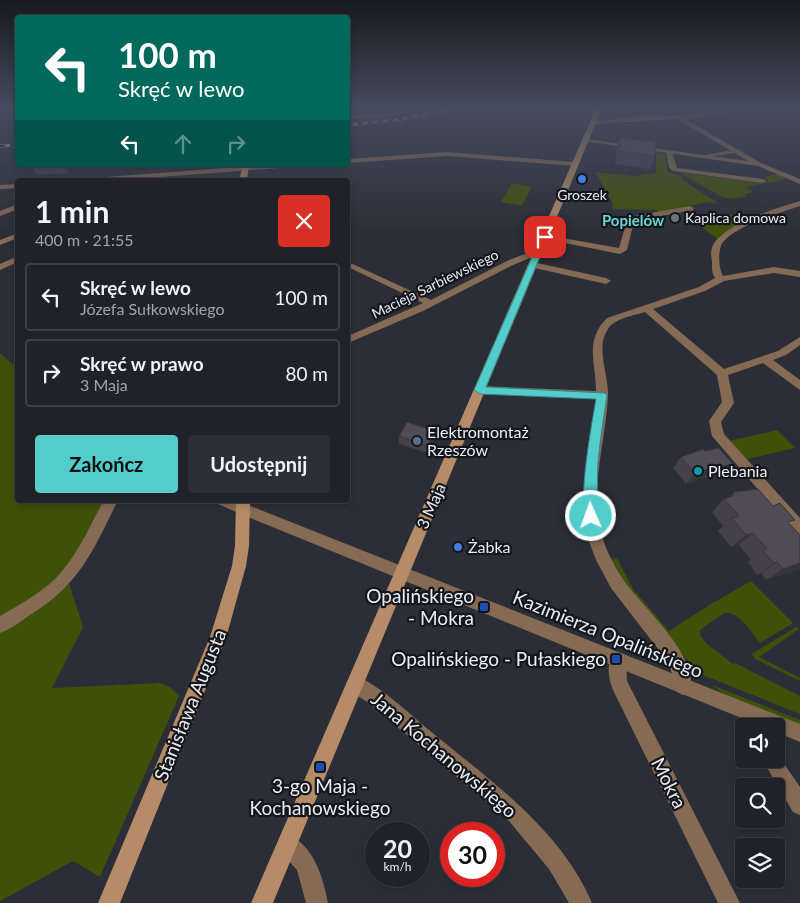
<!DOCTYPE html>
<html lang="pl">
<meta charset="utf-8">
<style>
body{margin:0;font-family:Lato,sans-serif;background:#2d2f35;color:#f1f3f6;height:100vh;display:flex;flex-direction:column;font-size:19px;white-space:nowrap}
*{box-sizing:border-box;margin:0}
p{font-size:16px;color:#a2a4a8}
.icon{flex:none;width:28px;height:28px;fill:none;stroke:currentColor;stroke-width:2;stroke-linecap:round;stroke-linejoin:round}
.map{position:relative;flex:1;overflow:hidden}
.panel{position:absolute;left:15px;top:178px;width:335px;height:325px;display:flex;flex-direction:column;background:#212229;border-radius:5px;box-shadow:0 2px 8px #0003,0 0 0 1px #3e3f46}
.panel>*{flex:none}
.guide{position:absolute;left:15px;top:15px;width:335px;height:152px;border-radius:5px;box-shadow:0 2px 8px #0003,0 0 0 1px #3e3f46;background:#00695c;color:#fff;overflow:hidden}
.controls{position:absolute;left:735px;top:718px;display:grid;gap:10px}
.controls a{display:grid;place-items:center;width:50px;height:50px;border-radius:5px;background:#212229;box-shadow:0 2px 8px #0003,0 0 0 1px #3e3f46;font-size:25px}
.speed{position:absolute;left:365px;top:822px;display:flex;gap:10px;font-size:25px;font-weight:700;text-align:center}
.speed>*{display:grid;place-content:center;width:65px;height:65px;border-radius:50%;background:#212229;box-shadow:0 2px 8px #0003,0 0 0 1px #3e3f46;line-height:1}
.speed small{font-size:12px;font-weight:400}
.speed .limit{border:8px solid #d22;background:#fff;color:#111}
.pin{position:absolute;display:grid;place-items:center;width:42px;height:42px;color:#fff;margin:-21px;border-radius:10px;box-shadow:0 2px 8px #0006}
.me{position:absolute;width:55px;margin:-28px;rotate:358deg;stroke-linejoin:round;filter:drop-shadow(0 0 4px #0008)}
.turn{display:flex;align-items:center;gap:18px;height:105px;padding:0 20px;font-size:22px}
.turn .icon{width:65px;height:65px;stroke-width:2.5}
.turn b{display:block;font-size:35px;line-height:42px}
.lanes{display:flex;align-items:center;height:48px;padding:0 20px;background:#0003;justify-content:center;gap:25px;direction:ltr}
.lanes .off{opacity:.35}
.round{display:grid;place-items:center;flex:none;width:52px;height:52px;border-radius:5px;background:#2d2f35}
.overview{display:flex;align-items:center;justify-content:space-between;height:85px;padding:0 20px}
h1{font-size:30px;font-weight:700;line-height:38px}
.cta{display:flex;gap:10px;margin-top:auto;padding:10px 20px}
.cta a{flex:1;height:58px;border-radius:5px;background:#53cdcb;color:#111;font-size:20px;font-weight:700;line-height:58px;text-align:center}
.cta a+a{background:#2d2f35;color:#f1f3f6}
ul{padding:0;list-style:none}
li{display:flex;align-items:center;gap:15px;height:68px;margin:0 10px 8px;padding:0 10px;border:2px solid #3e3f46;border-radius:5px}
li div{flex:1}
li b{display:block;font-size:19px}
li em{font-style:normal}
.map>svg:first-child{display:block}
.green{fill:#3e5108}
.lines{fill:none;stroke-linecap:round;stroke-linejoin:round}
.minor{fill:#856a54;fill-rule:evenodd}
.tertiary{fill:#856a54;fill-rule:evenodd}
.secondary{fill:#b68b68;fill-rule:evenodd}
.rail-casing{stroke:#acadb4;stroke-width:3}
.rail{stroke:#15161a;stroke-width:2;stroke-dasharray:5;stroke-linecap:butt}
.wall{fill:#44414a}
.shaded-wall{fill:#37353c}
.building{fill:#4f4c56;stroke:#37353c}
.route{fill:#53cdcb;stroke:#368584}
.shop-dot{fill:#3f7fe0;stroke:#15161a;stroke-width:2}
.worship-dot{fill:#6b7280;stroke:#15161a;stroke-width:2}
.service-dot{fill:#5c6f8a;stroke:#15161a;stroke-width:2}
.culture-dot{fill:#0f9aa8;stroke:#15161a;stroke-width:2}
.transit-dot{fill:#1a4fb4;stroke:#15161a;stroke-width:2}
.labels{text-anchor:middle;stroke-width:4.5;stroke-linejoin:round;paint-order:stroke}
.far-poi-label{font-size:14px;fill:#ecedf3;stroke:#15161a}
.far-street-label{font-size:14px;fill:#ecedf3;stroke:#15161a}
.far-neighbourhood-label{font-size:15px;font-weight:bold;fill:#6ad6d4;stroke:#15161a}
.poi-label{font-size:16px;fill:#ecedf3;stroke:#15161a;text-anchor:start}
.street-label{font-size:16px;fill:#ecedf3;stroke:#15161a}
.near-poi-label{font-size:19px;fill:#ecedf3;stroke:#15161a;text-anchor:end}
.near-street-label{font-size:19px;fill:#ecedf3;stroke:#15161a}
</style>
<div class="map">
<svg width="800" height="903" viewBox="0 0 800 903">
<rect width="100%" height="100%" fill="#2c2e37"/>
<!-- green -->
<g class="green">
<polygon points="656,153 666,155 667,171 685,178 681,179 713,200 716,200 715,202 718,204 707,202 660,213 656,210 613,209 612,201 595,172 634,176 656,173"/>
<polygon points="680,173 764,183 768,181 765,177 777,174 787,179 745,187 753,192 744,194 747,196 731,199 722,197"/>
<polygon points="512,183 532,187 522,206 501,202"/>
<polygon points="734,214 747,221 718,239 700,226 713,221 710,219"/>
<polygon points="0,353 17,368 18,500 106,500 68,580 83,627 52,688 160,683 170,687 179,696 100,877 73,861 0,901"/>
<polygon points="777,430 795,448 744,460 729,441"/>
<path d="M617,558L633,589L669,631L711,604L751,581L793,623L760,643C752,633 738,610 724,613L700,630V635L707,644L734,665L735,663L800,696V714L698,673L630,591L612,560Z"/>
<polygon points="796,627 799,629 759,657 800,678 800,681 755,659 752,654"/>
<polygon points="712,685 800,720 800,725 722,693"/>
</g>
<g class="lines">
<!-- minor -->
<g class="minor">
<polygon points="417,108 433,108 385,117 348,119 348,115 385,113"/>
<polygon points="738,149 740,150 740,152 703,158 700,156"/>
<polygon points="669,150 672,152 677,168 763,179 767,181 763,183 673,171 669,167 666,152"/>
<path d="M800,201V206C779,213 738,225 723,242C717,250 719,269 723,276L774,267L800,271V277L774,273L724,281L705,291L653,309L724,369L778,351L800,337V345L786,355L773,360L800,380V390L763,363L728,375L734,403L721,422L724,434L800,518V534L795,532L712,436L709,421L722,402L717,375L645,312C633,316 615,318 608,329C595,348 609,375 608,396C605,453 582,508 613,562C620,576 629,588 639,599C656,620 701,663 689,692L683,695L677,692L673,675L665,658L611,588L596,560L587,536L583,511V494L596,399L480,394L474,390L480,386L596,391C596,362 584,341 607,318L699,287L715,278C712,274 712,269 712,264C712,259 710,253 712,248C718,226 779,207 800,201Z"/>
<polygon points="18,204 18,209 0,216 0,211"/>
<polygon points="690,206 694,208 693,210 634,221 627,250 620,254 545,239 541,237 545,235 619,248 628,217"/>
<polygon points="18,233 18,238 0,245 0,240"/>
<polygon points="530,252 540,257 536,260 530,258 513,265 423,311 348,343 348,336 423,303 348,267 348,262 431,300 507,261"/>
<polygon points="18,256 18,262 0,270 0,264"/>
<polygon points="533,262 606,278 611,281 606,284 530,267 529,265"/>
<path d="M104,500H118C93,551 80,584 30,615C20,622 11,629 0,633V616C19,605 39,594 55,579C77,557 89,527 104,500Z"/>
<polygon points="216,500 237,500 248,505 250,509 248,513 243,515 218,504"/>
<path d="M618,652L624,654L626,660L627,681L740,903H718L613,690C608,678 607,666 612,654Z"/>
<path d="M355,675C382,687 406,711 429,730C488,779 561,829 592,903H569L549,869L509,821L370,704L349,690L346,684L349,678Z"/>
<polygon points="776,752 800,787 800,815 793,812 762,759 776,759"/>
<path d="M287,834C314,845 323,877 328,903H306L297,870L280,851L277,844L280,837Z"/>
</g>
<!-- tertiary -->
<g class="tertiary">
<polygon points="0,108 18,108 0,112"/>
<polygon points="738,108 756,108 685,119 761,163 800,179 800,184 758,166 583,141 586,139 748,161 677,119 594,124 591,122 639,116 686,115"/>
<polygon points="447,152 575,162 578,164 575,166 447,156 348,163 348,159"/>
<polygon points="267,165 297,165 294,167 120,180 88,180 92,178"/>
<polygon points="18,184 18,188 0,189 0,185"/>
<polygon points="243,503 800,724 800,742 776,732 776,726 761,726 238,513 236,509 238,505"/>
</g>
<!-- secondary -->
<g class="secondary">
<polygon points="596,108 602,108 273,903 251,903"/>
<polygon points="243,165 249,165 247,180 239,180"/>
<polygon points="236,500 250,500 249,546 246,566 226,638 120,903 98,903 210,637 232,566 235,546"/>
</g>
<!-- rail casing -->
<g class="rail-casing">
<g id="rail">
<polyline points="348,125 402,119 459,108"/>
<polyline points="0,146 18,145"/>
</g>
</g>
<!-- rail -->
<use href="#rail" class="rail"/>
</g>
<!-- wall -->
<g class="wall">
<polygon points="620,138 655,156 650,169 615,164 616,151"/>
<polygon points="32,165 71,165 67,173 37,175"/>
<polygon points="399,436 435,438 428,453 399,444"/>
<polygon points="681,457 724,474 698,479 696,481 686,484 673,468"/>
<polygon points="734,492 790,524 800,569 766,580 761,573 757,575 748,562 751,560 739,545 731,547 718,531 723,526 712,512 724,499 728,498"/>
</g>
<!-- shaded-wall -->
<g class="shaded-wall">
<polygon points="63,165 71,165 67,173"/>
<polygon points="435,431 435,438 428,453 428,446"/>
<polygon points="733,464 724,474 698,479 696,481 686,484 695,474 704,470"/>
<polygon points="753,533 739,545 731,547 746,535"/>
<polygon points="777,562 761,573 757,575 774,563"/>
<polygon points="800,563 800,569 766,580 783,569"/>
</g>
<!-- building -->
<g class="building">
<polygon points="620,138 655,142 655,156 619,151"/>
<polygon points="407,422 435,431 428,446 399,436"/>
<polygon points="719,448 733,464 704,470 705,471 695,474 681,457 703,449 705,451"/>
<polygon points="758,489 773,506 780,503 795,520 788,522 800,535 800,563 783,569 777,562 774,563 763,551 767,549 753,533 746,535 732,518 739,516 724,499 733,496 734,492"/>
</g>
<!-- sky -->
<linearGradient id="sky" x2="0" y2="1"><stop stop-color="#18191e"/><stop offset="0.46" stop-color="#454c5e"/><stop offset="1" stop-color="#454c5e" stop-opacity="0"/></linearGradient>
<rect width="800" height="235" fill="url(#sky)"/>
<!-- route -->
<path class="route" d="M545,235L548,237L486,387L605,393L607,395C604,417 600,439 598,462C597,472 598,515 595,520L591,522L587,520C577,501 592,423 596,399L480,394L474,390L541,237Z"/>
<!-- markers -->
<g class="shop-dot">
<circle cx="582" cy="179" r="5"/>
<circle cx="458" cy="547" r="5"/>
</g>
<circle class="worship-dot" cx="675" cy="218" r="5"/>
<circle class="service-dot" cx="417" cy="441" r="5"/>
<circle class="culture-dot" cx="698" cy="471" r="5"/>
<g class="transit-dot">
<rect x="479" y="602" width="10" height="10" rx="2.5"/>
<rect x="611" y="654" width="10" height="10" rx="2.5"/>
<rect x="315" y="762" width="10" height="10" rx="2.5"/>
</g>
<g class="labels">
<!-- far-poi labels -->
<g class="far-poi-label">
<text x="582" y="200">Groszek</text>
<text x="685" y="223" text-anchor="start">Kaplica domowa</text>
</g>
<!-- far-street labels -->
<g class="far-street-label">
<text transform="translate(435 284) rotate(-26)" y="5">Macieja Sarbiewskiego</text>
</g>
<!-- far-neighbourhood labels -->
<g class="far-neighbourhood-label">
<text x="633" y="226">Popielów</text>
</g>
<!-- poi labels -->
<g class="poi-label">
<text x="427" y="438">Elektromontaż<tspan x="427" dy="18">Rzeszów</tspan></text>
<text x="708" y="477">Plebania</text>
<text x="468" y="553">Żabka</text>
</g>
<!-- street labels -->
<g class="street-label">
<text transform="translate(431 506) rotate(-66)" y="6">3 Maja</text>
</g>
<!-- near-poi labels -->
<g class="near-poi-label">
<text x="474" y="603">Opalińskiego<tspan x="474" dy="22">- Mokra</tspan></text>
<text x="606" y="666">Opalińskiego - Pułaskiego</text>
<text x="320" y="793" text-anchor="middle">3-go Maja -<tspan x="320" dy="22">Kochanowskiego</tspan></text>
</g>
<!-- near-street labels -->
<g class="near-street-label">
<text transform="translate(608 634) rotate(22)" y="7">Kazimierza Opalińskiego</text>
<text transform="translate(190 705) rotate(-68)" y="7">Stanisława Augusta</text>
<text transform="translate(444 755) rotate(40)" y="7">Jana Kochanowskiego</text>
<text transform="translate(669 783) rotate(63)" y="7">Mokra</text>
</g>
</g>
</svg>
<div class="controls">
<a><svg class="icon" aria-label="sound" viewBox="0 0 24 24"><path d="M4 9h4l5-4v14l-5-4H4zM17 9q2 3 0 6"/></svg></a>
<a><svg class="icon" aria-label="search" viewBox="0 0 24 24"><circle cx="10" cy="10" r="6"/><path d="M15 15l6 6"/></svg></a>
<a><svg class="icon" aria-label="layers" viewBox="0 0 24 24"><path d="M12 4l9 5-9 5-9-5zM3 14l9 5 9-5"/></svg></a>
</div>
<div class="speed"><div>20<small>km/h</small></div><div class="limit">30</div></div>
<div class="pin" style="left:545px;top:237px;background:#d93025"><svg class="icon" aria-label="arrive" viewBox="0 0 24 24"><path d="M6 21V4h12l-3 4 3 4H6"/></svg></div>
<svg class="me" style="left:591px;top:516px" viewBox="-20 -20 40 40"><circle r="17" fill="#53cdcb" stroke="#fff" stroke-width="3"/><path d="M0-11L8 9 0 5-8 9z" fill="#fff"/></svg>
<div class="guide">
<div class="turn"><svg class="icon" aria-label="left" viewBox="0 0 24 24"><path d="M17 20v-9H6M10 6l-5 5 5 5"/></svg><div><b>100 m</b>Skręć w lewo</div></div>
<div class="lanes"><svg class="icon" aria-label="left" viewBox="0 0 24 24"><path d="M17 20v-9H6M10 6l-5 5 5 5"/></svg><svg class="icon off" aria-label="ahead" viewBox="0 0 24 24"><path d="M12 20V5M6 11l6-6 6 6"/></svg><svg class="icon off" aria-label="right" viewBox="0 0 24 24"><path d="M7 20v-9h11M14 6l5 5-5 5"/></svg></div>
</div>
<section class="panel">
<div class="overview"><div><h1>1 min</h1><p>400 m · 21:55</p></div><a class="round" style="background:#d93025;color:#fff"><svg class="icon" aria-label="close" viewBox="0 0 24 24"><path d="M6 6l12 12M18 6L6 18"/></svg></a></div>
<ul>
<li><svg class="icon" aria-label="left" viewBox="0 0 24 24"><path d="M17 20v-9H6M10 6l-5 5 5 5"/></svg><div><b>Skręć w lewo</b><p>Józefa Sułkowskiego</p></div><em>100 m</em></li>
<li><svg class="icon" aria-label="right" viewBox="0 0 24 24"><path d="M7 20v-9h11M14 6l5 5-5 5"/></svg><div><b>Skręć w prawo</b><p>3 Maja</p></div><em>80 m</em></li>
</ul>
<div class="cta"><a>Zakończ</a><a>Udostępnij</a></div>
</section>
</div>
